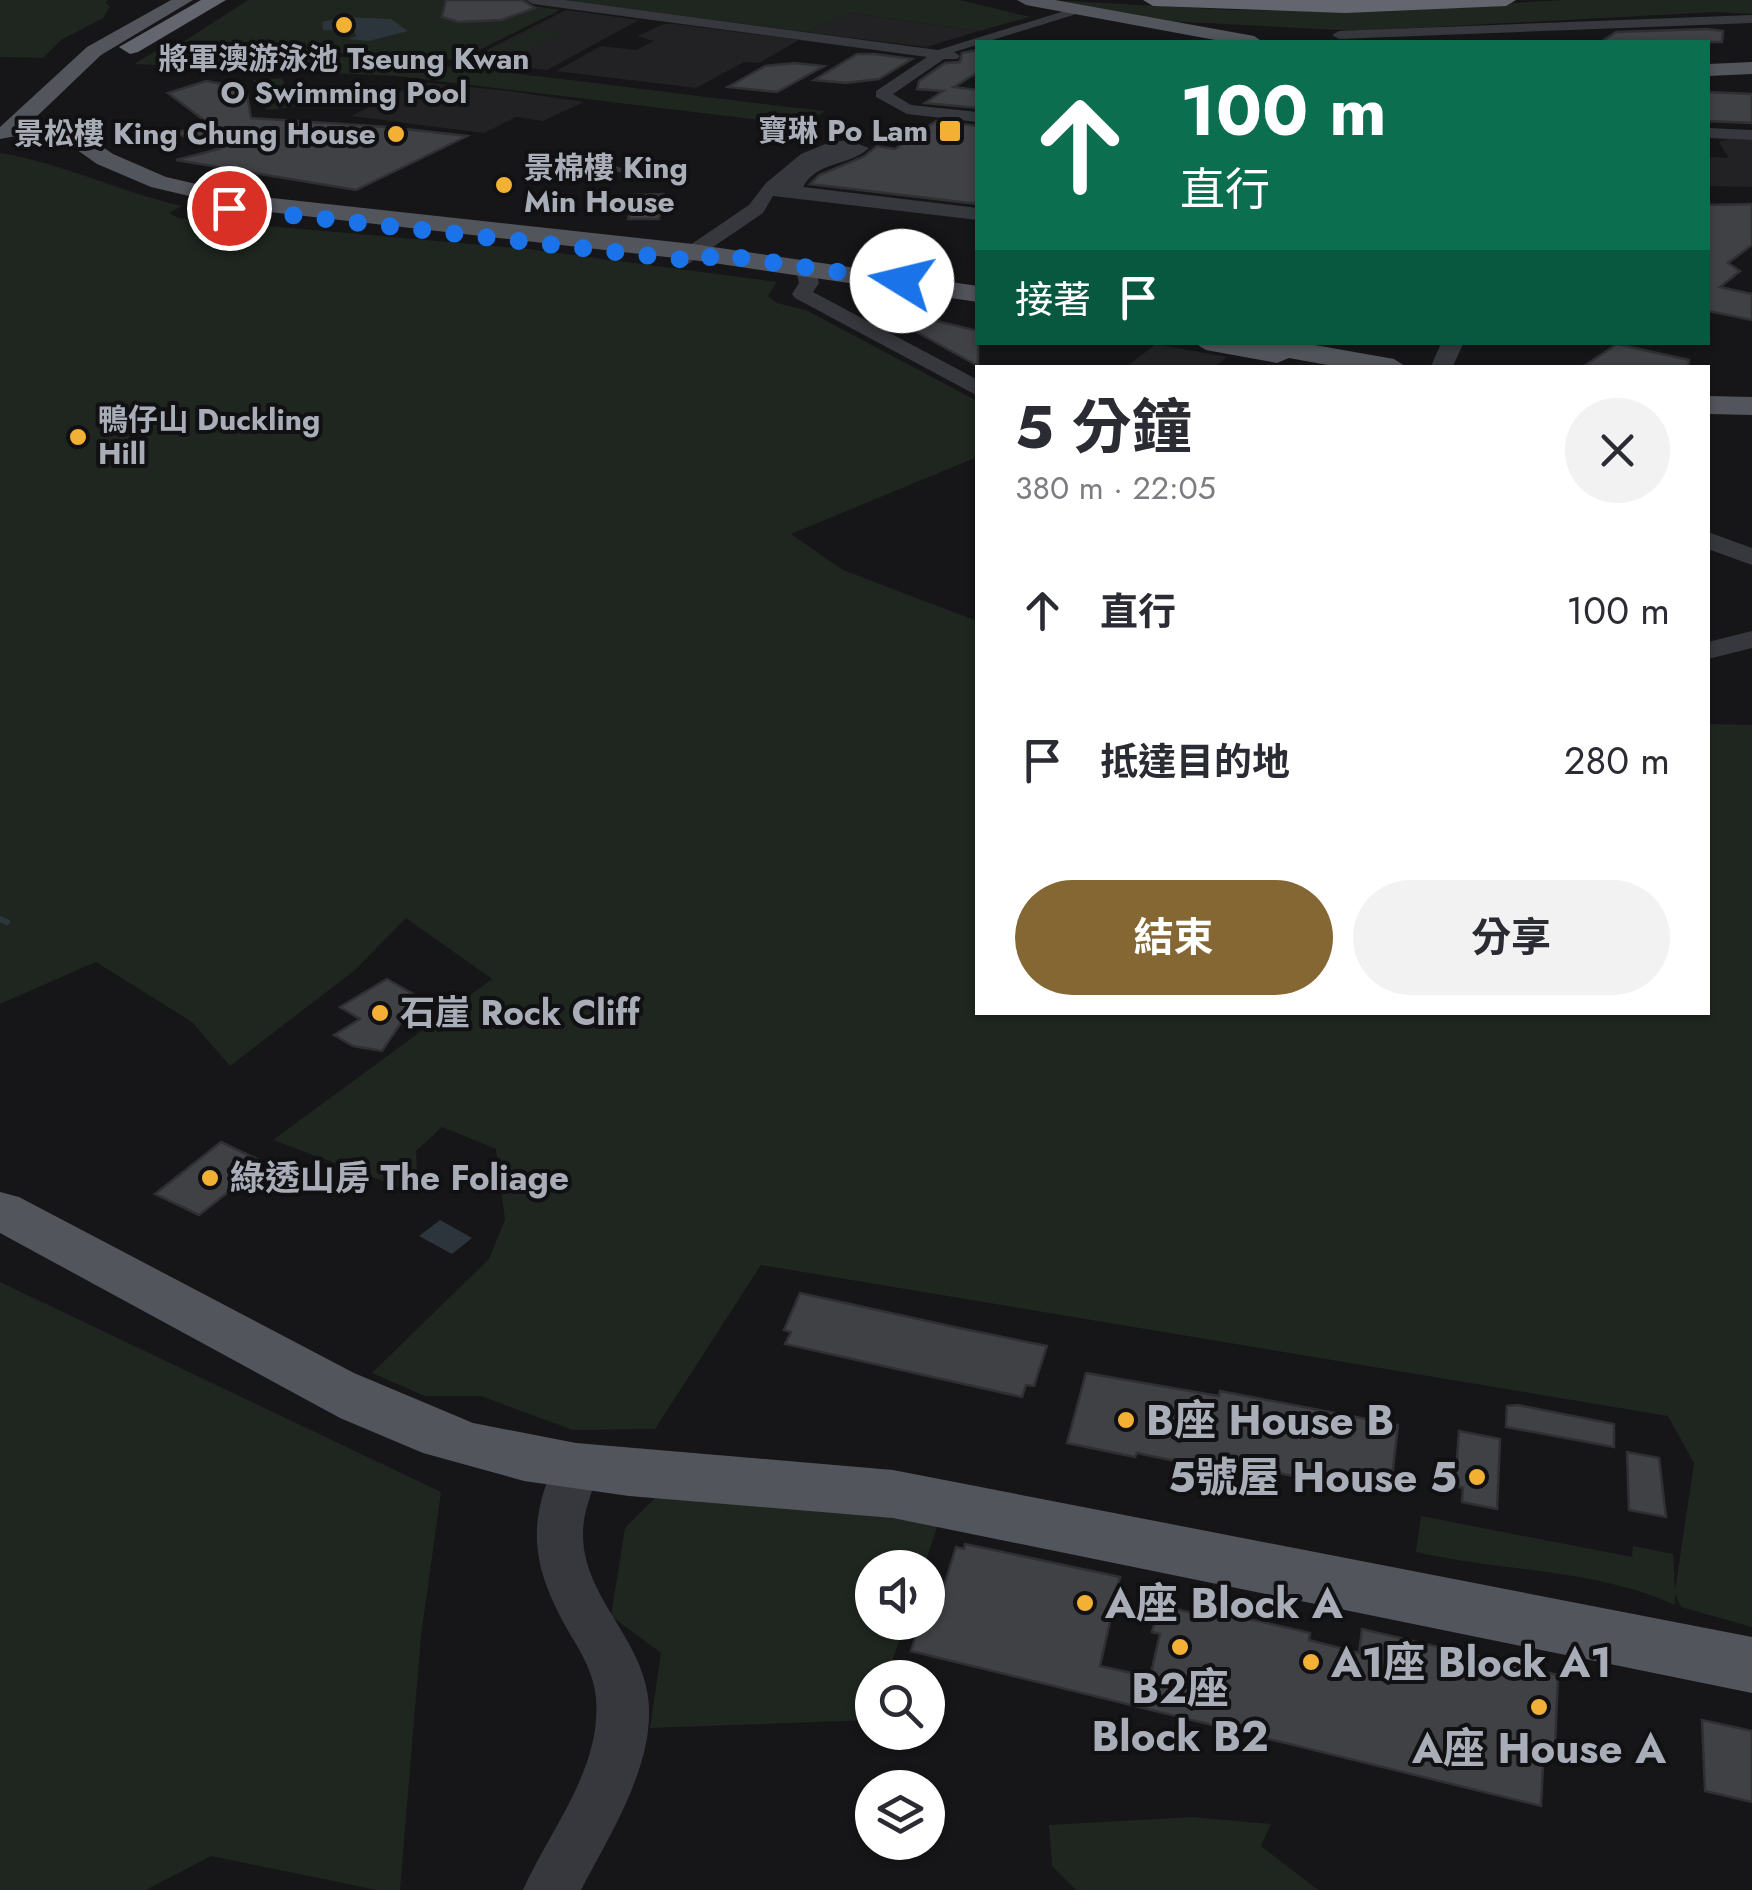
<!DOCTYPE html>
<html lang="zh-TW">
<meta charset="utf-8">
<style>
body{margin:0;font-family:Jost,"Noto Sans TC",sans-serif;background:#f2f2f3;color:#2b2b33;height:100vh;display:flex;flex-direction:column;font-size:38px;white-space:nowrap}
*{box-sizing:border-box;margin:0}
p{font-size:32px;color:#7c7c81}
.icon{flex:none;width:55px;height:55px;fill:none;stroke:currentColor;stroke-width:2;stroke-linecap:round;stroke-linejoin:round}
.map{position:relative;flex:1;overflow:hidden}
.side{position:absolute;left:975px;top:365px;width:735px;height:650px;display:flex;flex-direction:column;background:#fff;border-radius:0px;box-shadow:0 2px 8px #0004}
.side>*{flex:none}
.top-card{position:absolute;left:975px;top:40px;width:735px;height:305px;border-radius:0px;box-shadow:0 2px 8px #0004;background:#0b6e4f;color:#fff;overflow:hidden}
.tools{position:absolute;left:855px;top:1550px;display:grid;gap:20px}
.tools a{display:grid;place-items:center;width:90px;height:90px;border-radius:50%;background:#fff;box-shadow:0 2px 8px #0004;font-size:50px}
.pin{position:absolute;display:grid;place-items:center;width:85px;height:85px;color:#fff;margin:-42px;border:5px solid #fff;border-radius:50%;box-shadow:0 2px 10px #0007}
.me{position:absolute;width:110px;margin:-55px;rotate:279deg;stroke-linejoin:round;filter:drop-shadow(0 0 8px #0008)}
.turn{display:flex;align-items:center;gap:35px;height:210px;padding:0 40px;font-size:45px}
.turn .icon{width:130px;height:130px;stroke-width:2.5}
.turn b{display:block;font-size:70px;line-height:85px}
.then{display:flex;align-items:center;height:95px;padding:0 40px;background:#0003;gap:20px;font-size:38px}
.round{display:grid;place-items:center;flex:none;width:105px;height:105px;border-radius:52px;background:#f2f2f3}
.overview{display:flex;align-items:center;justify-content:space-between;height:170px;padding:0 40px}
h1{font-size:60px;font-weight:700;line-height:75px}
.action{display:flex;gap:20px;margin-top:auto;padding:20px 40px}
.action a{flex:1;height:115px;border-radius:60px;background:#856733;color:#fff;font-size:40px;font-weight:700;line-height:115px;text-align:center}
.action a+a{background:#f2f2f3;color:#2b2b33}
ul{padding:0;list-style:none}
li{display:flex;align-items:center;gap:30px;height:150px;padding:0 40px}
li div{flex:1}
li b{display:block;font-size:38px}
li em{font-style:normal}
.map>svg:first-child{display:block}
.built{fill:#222225}
.green{fill:#1e261f}
.water{fill:#2c353c}
.lines{fill:none;stroke-linecap:round;stroke-linejoin:round}
.stream{stroke:#2c353c;stroke-width:6}
.building{fill:#404145;stroke:#303034;stroke-width:2.5}
.minor{fill:#37383d;fill-rule:evenodd}
.major{fill:#53555c;fill-rule:evenodd}
.highway{fill:#63666e;fill-rule:evenodd}
.route{stroke:#1a73e8;stroke-width:18;stroke-dasharray:0 32.4}
.poi-dot{fill:#f2b134;stroke:#111113;stroke-width:4}
.labels{text-anchor:middle;stroke-width:8;stroke-linejoin:round;paint-order:stroke}
.far-poi-label{font-size:30px;font-weight:bold;fill:#a8adb8;stroke:#111113;text-anchor:end}
.poi-label{font-size:35px;font-weight:bold;fill:#a8adb8;stroke:#111113;text-anchor:start}
.near-poi-label{font-size:42px;font-weight:bold;fill:#a8adb8;stroke:#111113;text-anchor:start}
</style>
<div class="map">
<svg width="1752" height="1890" viewBox="0 0 1752 1890">
<rect width="100%" height="100%" fill="#161618"/>
<!-- built -->
<g class="built">
<polygon points="566,10 639,20 547,70 465,61"/>
<polygon points="850,13 979,31 926,47 806,32"/>
<polygon points="664,24 674,24 799,40 759,63 744,62 696,88 556,71 601,46 636,50 654,41 637,36"/>
<polygon points="420,82 509,91 584,102 543,121 516,117 484,133 351,116"/>
<polygon points="1729,139 1752,140 1752,187 1708,186 1708,157 1729,158 1719,142"/>
<polygon points="1156,344 1227,357 1215,367 1126,367"/>
</g>
<!-- green -->
<g class="green">
<polygon points="0,0 109,0 105,2 110,7 103,18 61,40 43,58 0,57"/>
<polygon points="248,0 501,0 560,10 459,60 180,44"/>
<polygon points="559,0 960,0 1030,17 979,31 851,13 806,32"/>
<polygon points="1048,0 1233,10 1366,11 1565,0 1752,0 1752,14 1715,12 1359,31 1147,20"/>
<polygon points="531,30 560,33 524,51 503,49 485,58 527,63 522,66 473,60"/>
<path d="M183,50C398,52 611,87 825,111L802,125L396,76L134,64L154,52Z"/>
<polygon points="282,78 296,107 266,110 253,80"/>
<path d="M0,153C63,163 120,192 182,206L169,213L178,218L528,249L777,282L768,296L777,303L806,310L977,401V457L791,534L843,570L977,621L978,1012H1708V724L1752,725V1627L1681,1607L1675,1594V1605C1593,1568 1502,1572 1416,1552L1421,1516L1632,1557L1633,1546L1673,1554L1675,1591L1694,1463L1668,1416L761,1265L655,1429L573,1430L481,1396H425L372,1373L489,1259L505,1220L496,1149L442,1127L416,1151L418,1194L273,1140L492,979L406,918L355,970L230,1066L192,1022L96,962L0,1004Z"/>
<polygon points="0,1282 441,1492 421,1636 400,1890 377,1890 211,1856 146,1890 0,1890"/>
<polygon points="664,1489 800,1499 938,1524 924,1567 872,1568 872,1622 905,1623 887,1677 872,1678 872,1720 650,1728 661,1653 611,1616 625,1528"/>
<polygon points="1191,1817 1271,1824 1261,1846 1318,1890 1076,1890 1052,1866 1049,1825"/>
</g>
<!-- water -->
<g class="water">
<polygon points="344,17 391,19 408,31 369,41 348,39 357,36 354,32 323,30 322,22"/>
<path d="M530,159L560,165L615,166L639,173C624,174 606,169 592,172C570,176 542,182 523,166Z"/>
<polygon points="440,1220 472,1238 452,1254 419,1236"/>
</g>
<g class="lines">
<!-- stream -->
<polyline class="stream" points="0,919 7,922"/>
</g>
<!-- building -->
<g class="building">
<polygon points="446,0 522,0 535,8 501,20 458,22 442,17"/>
<polygon points="1707,29 1723,31 1722,42 1601,42 1616,32"/>
<polygon points="978,50 978,72 954,87 978,90 978,108 925,103 943,91 917,89 919,81 945,63 960,62 962,53"/>
<polygon points="857,54 875,54 912,59 879,79 846,83 814,80"/>
<polygon points="794,63 824,66 777,92 728,87 765,66"/>
<polygon points="206,81 246,88 251,118 388,127 467,136 356,190 176,160 219,149 175,133 209,124 168,93"/>
<polygon points="1708,92 1752,94 1752,123 1708,121"/>
<polygon points="936,121 978,126 978,204 810,184 819,175 863,157 877,146 895,149"/>
<polygon points="663,194 659,219 628,219 634,195"/>
<polygon points="1752,204 1752,245 1728,263 1740,271 1720,287 1752,294 1752,320 1708,311 1708,205"/>
<polygon points="891,310 978,331 978,366 888,316"/>
<polygon points="1617,344 1689,360 1688,368 1581,368"/>
<polygon points="387,979 427,1002 407,1014 382,1051 353,1046 334,1035 360,1019 340,1007"/>
<polygon points="221,1142 265,1163 199,1215 155,1194"/>
<polygon points="800,1293 959,1328 1047,1346 1034,1386 1026,1385 1022,1397 785,1344 791,1332 784,1330"/>
<polygon points="1086,1373 1219,1396 1220,1391 1398,1425 1391,1487 1327,1474 1326,1483 1206,1458 1204,1467 1137,1453 1135,1457 1067,1443"/>
<polygon points="1518,1405 1614,1424 1614,1447 1506,1427 1507,1406"/>
<polygon points="1459,1431 1500,1439 1497,1509 1462,1502 1463,1488 1455,1486"/>
<polygon points="1627,1452 1659,1458 1666,1517 1629,1510"/>
<polygon points="965,1544 1120,1577 1100,1666 1150,1677 1160,1634 1152,1632 1159,1605 1192,1613 1193,1606 1310,1633 1309,1640 1359,1653 1362,1629 1558,1675 1555,1748 1544,1745 1541,1806 911,1651 920,1622 933,1622 956,1547 964,1549"/>
<polygon points="1702,1720 1752,1731 1752,1802 1705,1791"/>
</g>
<g class="lines">
<!-- minor -->
<g class="minor">
<polygon points="526,0 564,0 938,50 1074,8 1086,11 954,52 960,56 957,59 944,59 893,94 911,105 978,112 978,122 907,114 876,97 876,91 927,57 533,4"/>
<polygon points="1752,15 1752,23 1339,39 1332,35 1339,31"/>
<polygon points="1708,128 1752,130 1752,140 1708,138"/>
<path d="M847,140L869,148C849,167 818,160 803,187L978,208V220L773,196L763,213L688,264H674V256L749,205L766,183L801,154L828,143Z"/>
<polygon points="807,269 817,275 819,283 813,292 978,380 978,396 795,298 792,294 799,283 797,275"/>
<polygon points="1442,342 1464,342 1452,368 1430,368"/>
<polygon points="1708,532 1752,548 1752,565 1708,549"/>
<polygon points="1752,631 1752,648 1708,659 1708,642"/>
<path d="M577,1448L594,1453L600,1466C594,1488 583,1510 583,1533C582,1595 640,1636 648,1696C657,1762 610,1834 581,1890H523C550,1829 602,1769 596,1698C594,1674 582,1654 570,1634C532,1568 524,1523 560,1453Z"/>
</g>
<!-- major -->
<g class="major">
<polygon points="171,0 193,0 101,55 32,121 69,124 113,154 166,177 244,195 693,244 978,286 978,302 693,260 244,209 151,187 97,164 56,135 32,133 0,139 0,127 87,47"/>
<polygon points="1017,0 1055,0 1254,36 1263,42 1226,42 1026,5"/>
<polygon points="1752,62 1752,74 1708,76 1708,64"/>
<polygon points="1193,342 1298,342 1394,359 1408,368 1344,368 1289,358 1277,363 1206,350"/>
<polygon points="1708,396 1752,397 1752,415 1708,414"/>
<polygon points="0,1192 19,1197 354,1373 473,1423 576,1443 893,1470 1752,1637 1752,1693 893,1518 629,1496 524,1481 423,1453 340,1418 0,1233"/>
</g>
<!-- highway -->
<g class="highway">
<polygon points="201,0 226,0 138,52 130,54 119,47"/>
<polygon points="1143,0 1516,0 1506,6 1345,13 1153,6"/>
</g>
</g>
<g class="lines">
<!-- route -->
<polyline class="route" points="229,208 704,262 714,254 902,281"/>
</g>
<!-- markers -->
<g class="poi-dot">
<circle cx="344" cy="25" r="10"/>
<rect x="938" y="119" width="24" height="24" rx="5"/>
<circle cx="396" cy="134" r="10"/>
<circle cx="504" cy="185" r="10"/>
<circle cx="78" cy="437" r="10"/>
<circle cx="380" cy="1013" r="10"/>
<circle cx="210" cy="1178" r="10"/>
<circle cx="1126" cy="1420" r="10"/>
<circle cx="1477" cy="1477" r="10"/>
<circle cx="1085" cy="1603" r="10"/>
<circle cx="1180" cy="1647" r="10"/>
<circle cx="1311" cy="1662" r="10"/>
<circle cx="1539" cy="1707" r="10"/>
</g>
<g class="labels">
<!-- far-poi labels -->
<g class="far-poi-label">
<text x="344" y="69" text-anchor="middle">將軍澳游泳池 Tseung Kwan<tspan x="344" dy="34">O Swimming Pool</tspan></text>
<text x="928" y="141">寶琳 Po Lam</text>
<text x="376" y="144">景松樓 King Chung House</text>
<text x="524" y="178" text-anchor="start">景棉樓 King<tspan x="524" dy="34">Min House</tspan></text>
<text x="98" y="430" text-anchor="start">鴨仔山 Duckling<tspan x="98" dy="34">Hill</tspan></text>
</g>
<!-- poi labels -->
<g class="poi-label">
<text x="400" y="1025">石崖 Rock Cliff</text>
<text x="230" y="1190">綠透山房 The Foliage</text>
</g>
<!-- near-poi labels -->
<g class="near-poi-label">
<text x="1146" y="1435">B座 House B</text>
<text x="1457" y="1492" text-anchor="end">5號屋 House 5</text>
<text x="1105" y="1618">A座 Block A</text>
<text x="1331" y="1677">A1座 Block A1</text>
<text x="1180" y="1703" text-anchor="middle">B2座<tspan x="1180" dy="48">Block B2</tspan></text>
<text x="1539" y="1763" text-anchor="middle">A座 House A</text>
</g>
</g>
</svg>
<div class="tools">
<a><svg class="icon" aria-label="sound" viewBox="0 0 24 24"><path d="M4 9h4l5-4v14l-5-4H4zM17 9q2 3 0 6"/></svg></a>
<a><svg class="icon" aria-label="search" viewBox="0 0 24 24"><circle cx="10" cy="10" r="6"/><path d="M15 15l6 6"/></svg></a>
<a><svg class="icon" aria-label="layers" viewBox="0 0 24 24"><path d="M12 4l9 5-9 5-9-5zM3 14l9 5 9-5"/></svg></a>
</div>
<div class="pin" style="left:229px;top:208px;background:#d93025"><svg class="icon" aria-label="arrive" viewBox="0 0 24 24"><path d="M6 21V4h12l-3 4 3 4H6"/></svg></div>
<svg class="me" style="left:902px;top:281px" viewBox="-20 -20 40 40"><circle r="19" fill="#fff"/><path d="M0-13L10 11 0 6-10 11z" fill="#1a73e8"/></svg>
<div class="top-card">
<div class="turn"><svg class="icon" aria-label="ahead" viewBox="0 0 24 24"><path d="M12 20V5M6 11l6-6 6 6"/></svg><div><b>100 m</b>直行</div></div>
<div class="then">接著<svg class="icon" aria-label="arrive" viewBox="0 0 24 24"><path d="M6 21V4h12l-3 4 3 4H6"/></svg></div>
</div>
<section class="side">
<div class="overview"><div><h1>5 分鐘</h1><p>380 m · 22:05</p></div><a class="round"><svg class="icon" aria-label="close" viewBox="0 0 24 24"><path d="M6 6l12 12M18 6L6 18"/></svg></a></div>
<ul>
<li><svg class="icon" aria-label="ahead" viewBox="0 0 24 24"><path d="M12 20V5M6 11l6-6 6 6"/></svg><div><b>直行</b></div><em>100 m</em></li>
<li><svg class="icon" aria-label="arrive" viewBox="0 0 24 24"><path d="M6 21V4h12l-3 4 3 4H6"/></svg><div><b>抵達目的地</b></div><em>280 m</em></li>
</ul>
<div class="action"><a>結束</a><a>分享</a></div>
</section>
</div>
